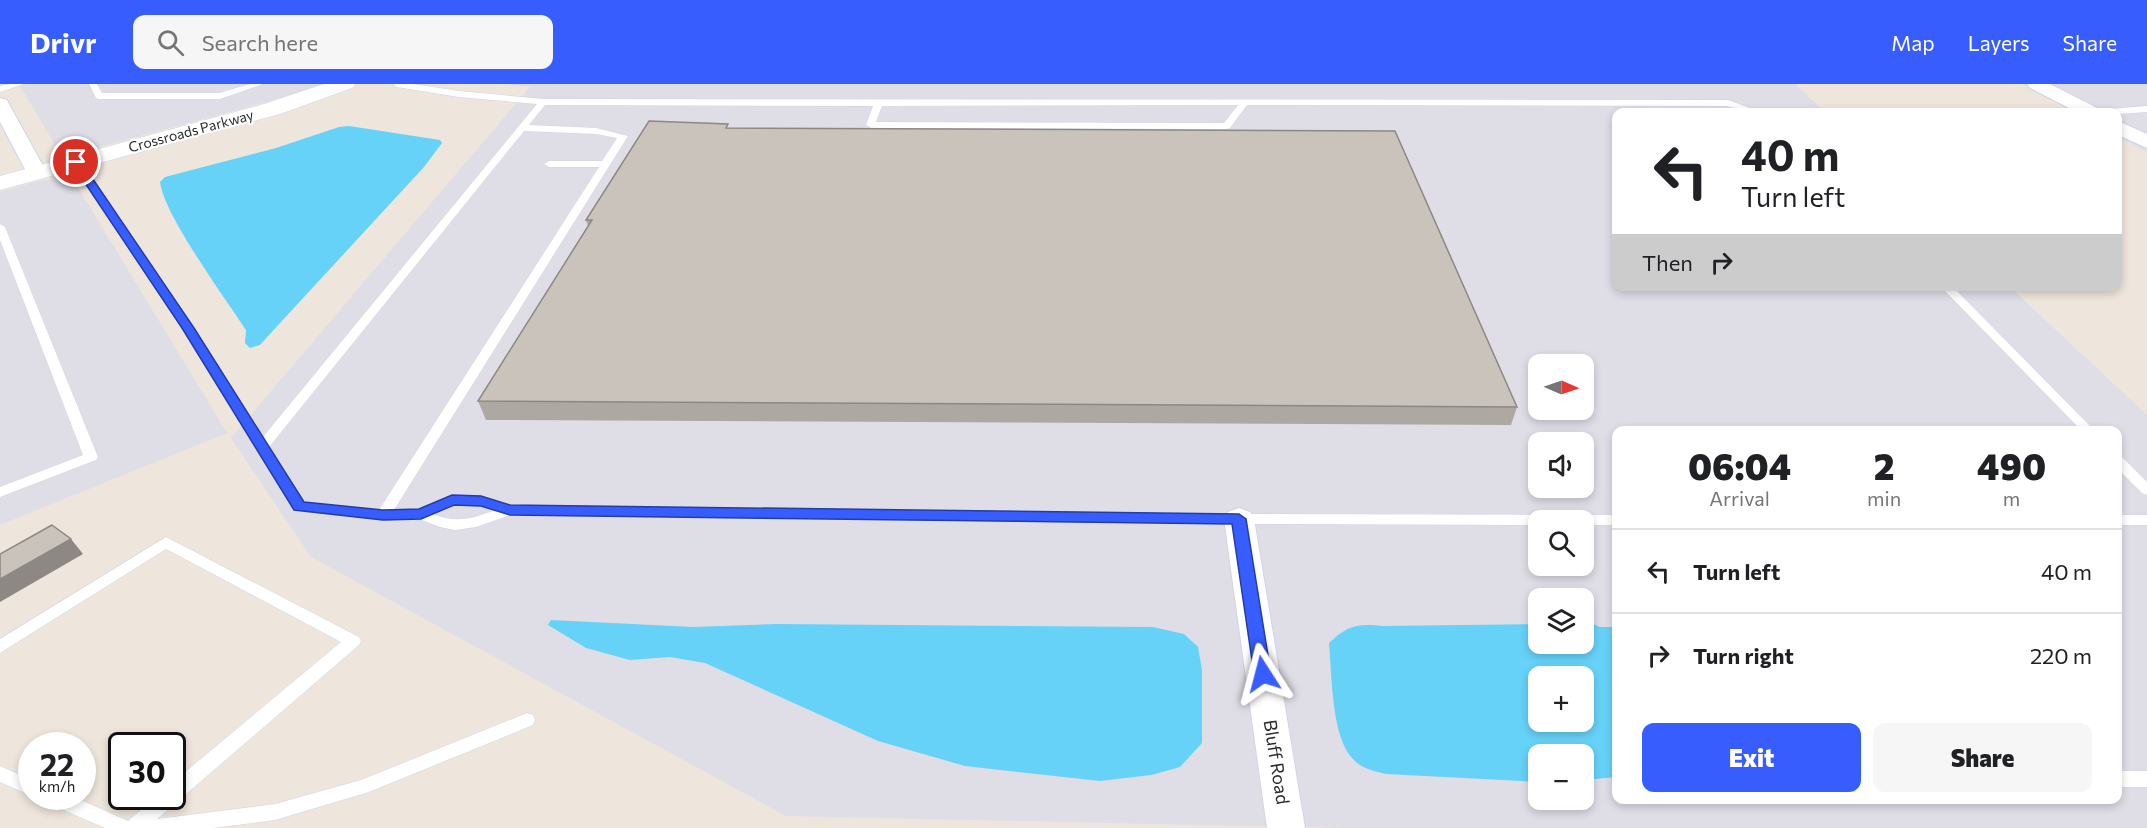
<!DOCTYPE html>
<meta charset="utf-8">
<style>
body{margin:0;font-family:Commissioner,sans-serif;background:#f6f6f6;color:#202124;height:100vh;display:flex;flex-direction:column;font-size:22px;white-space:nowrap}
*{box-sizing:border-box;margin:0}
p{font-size:20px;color:#757577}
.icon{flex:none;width:33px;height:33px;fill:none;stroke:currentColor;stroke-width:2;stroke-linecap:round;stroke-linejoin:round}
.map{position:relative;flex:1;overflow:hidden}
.sheet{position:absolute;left:1612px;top:342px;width:510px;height:378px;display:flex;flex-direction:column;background:#fff;border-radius:12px;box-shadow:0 3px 9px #0003}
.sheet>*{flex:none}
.top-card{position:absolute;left:1612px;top:24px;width:510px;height:183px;border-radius:12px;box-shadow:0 3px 9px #0003;background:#fff;color:#202124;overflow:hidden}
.needle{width:39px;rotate:92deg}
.buttons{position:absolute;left:1528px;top:270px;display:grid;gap:12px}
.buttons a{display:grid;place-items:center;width:66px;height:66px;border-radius:12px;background:#fff;box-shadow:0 3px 9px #0003;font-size:30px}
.speed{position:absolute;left:18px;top:648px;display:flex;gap:12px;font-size:30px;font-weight:700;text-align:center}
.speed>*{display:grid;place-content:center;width:78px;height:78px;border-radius:50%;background:#fff;box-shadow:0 3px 9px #0003;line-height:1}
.speed small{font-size:15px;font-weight:400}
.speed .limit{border:3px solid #111;border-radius:9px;background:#fff;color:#111}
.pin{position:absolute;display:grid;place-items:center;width:51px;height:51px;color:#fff;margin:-26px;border:3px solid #fff;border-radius:50%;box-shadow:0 2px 6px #0007}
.me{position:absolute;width:66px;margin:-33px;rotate:351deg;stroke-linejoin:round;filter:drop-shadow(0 0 4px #0008)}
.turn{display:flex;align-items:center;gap:21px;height:126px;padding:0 30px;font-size:27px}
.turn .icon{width:78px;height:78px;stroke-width:2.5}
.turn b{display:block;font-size:42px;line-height:51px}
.then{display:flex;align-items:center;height:57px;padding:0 30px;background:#0003;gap:12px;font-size:22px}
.eta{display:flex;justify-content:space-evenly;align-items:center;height:102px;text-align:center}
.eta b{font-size:36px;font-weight:800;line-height:42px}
.cta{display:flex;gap:12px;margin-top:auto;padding:12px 30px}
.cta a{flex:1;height:69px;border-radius:12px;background:#385dff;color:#fff;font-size:24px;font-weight:800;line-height:69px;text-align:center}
.cta a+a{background:#f6f6f6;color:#202124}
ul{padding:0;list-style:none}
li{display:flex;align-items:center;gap:18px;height:84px;padding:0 30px;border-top:2px solid #e0e0e0}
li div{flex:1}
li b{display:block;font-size:22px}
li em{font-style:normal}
header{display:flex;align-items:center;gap:36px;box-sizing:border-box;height:84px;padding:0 30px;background:#385dff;color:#fff}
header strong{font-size:28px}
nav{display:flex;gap:33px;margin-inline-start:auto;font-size:21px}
.search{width:420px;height:54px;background:#f6f6f6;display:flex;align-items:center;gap:15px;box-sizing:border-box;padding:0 21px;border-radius:12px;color:#757577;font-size:22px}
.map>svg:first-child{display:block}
.industrial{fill:#dfdde6;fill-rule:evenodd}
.water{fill:#66d2f8;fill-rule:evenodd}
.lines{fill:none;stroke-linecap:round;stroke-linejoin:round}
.service-casing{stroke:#d1d5e5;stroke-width:1}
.minor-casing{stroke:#d1d5e5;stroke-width:2}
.tertiary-casing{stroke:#d1d5e5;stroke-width:1}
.service{fill:#fff;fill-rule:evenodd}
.minor{fill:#fff;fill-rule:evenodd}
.tertiary{fill:#fff;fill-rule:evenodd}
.wall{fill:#ada8a1}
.shaded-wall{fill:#8d8883}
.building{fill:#c9c3bb;stroke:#8d8883;stroke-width:1.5}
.route{fill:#385dff;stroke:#243ca6;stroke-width:1.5}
.labels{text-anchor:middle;stroke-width:4.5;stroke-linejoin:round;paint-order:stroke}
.far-street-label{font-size:14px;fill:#2b2b2b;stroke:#fff}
.near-street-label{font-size:18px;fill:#2b2b2b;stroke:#fff}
</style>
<header>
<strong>Drivr</strong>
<div class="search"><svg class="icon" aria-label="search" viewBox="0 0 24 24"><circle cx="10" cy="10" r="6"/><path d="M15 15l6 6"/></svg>Search here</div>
<nav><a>Map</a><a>Layers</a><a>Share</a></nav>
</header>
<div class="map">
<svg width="2147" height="744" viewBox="0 0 2147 744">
<rect width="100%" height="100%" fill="#eee6dc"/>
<!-- industrial -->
<g class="industrial">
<polygon points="19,0 321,0 292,11 62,73"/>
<path d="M505,0H1795L1825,28H1617V202L2010,203L2147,331V744H1346L786,732L311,473L231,354L530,3ZM1539,280H1584V326H1539ZM1617,346H2118V716H1617ZM1539,358H1584V404H1539ZM1539,436H1584V482H1539ZM1539,514H1584V560H1539ZM1539,592H1584V638H1539ZM1539,670H1584V716H1539Z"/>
<polygon points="2022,0 2147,0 2147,68 2118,52 2118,28 2075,28"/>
<polygon points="42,96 74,97 227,349 0,441 0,108"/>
</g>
<!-- water -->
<g class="water">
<path d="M349,42L440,56L442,59L424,83L269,251L260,261L250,264L245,259L246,246C225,214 164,131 160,98L165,93L276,64L339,43Z"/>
<polygon points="551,536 693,543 776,540 1153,543 1184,550 1198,563 1202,586 1202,659 1180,683 1151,691 1100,697 965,682 878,657 705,579 670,573 630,576 586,564 548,541"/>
<path d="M1584,536L1600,543H1617V693L1584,696V670H1539V698L1386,690C1374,687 1362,685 1353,675C1331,653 1332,590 1329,559C1347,542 1357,539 1382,542L1539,540V560H1584ZM1539,592H1584V638H1539Z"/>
</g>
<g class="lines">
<!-- service casing -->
<g class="service-casing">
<g id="service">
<polygon points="10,0 24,0 0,8 0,2"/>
<polygon points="89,0 97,0 102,9 219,9 250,0 263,0 220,15 99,15 96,14"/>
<path d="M393,0H413L459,7L543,15L1728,16L1761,28H1749L1727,22L1247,21L1230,44L1227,45L871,44L866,41L873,22L545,21L529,41L596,44L628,52L394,426L419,425L452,411L481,412L510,421L1239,430L1617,431V441H1584V436H1539V441L1239,440L511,431L476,443L455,446L440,443L419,435L383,436L294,426L182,244L71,79L79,77L194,244L263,353L537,20L459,13L397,3ZM1238,21L1224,39L876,38L882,22ZM524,47L596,50L617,54L602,77H549L544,80L549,83H599L379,426L303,419L269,363ZM454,421L480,422L495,426C475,434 455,440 434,430Z"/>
<polygon points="2147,22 2147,28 2118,30 2104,28 2108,25"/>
<polygon points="0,140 5,143 98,373 96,376 0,413 0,403 83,371 0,156"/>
<polygon points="1940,202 1952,202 2094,346 2081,346"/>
<polygon points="2118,373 2123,374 2147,398 2147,411 2142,409 2118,385"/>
<rect x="2118" y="431" width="29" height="10"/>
<polygon points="166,453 359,553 361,557 359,561 157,735 275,720 361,696 527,629 533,631 535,636 533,641 369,708 275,736 213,744 105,744 45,718 42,712 72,712 128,737 157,712 172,712 172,699 341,558 166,465 0,569 0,555"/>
<polygon points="0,682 32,696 32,712 0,698"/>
<rect x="2118" y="687" width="29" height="16"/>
</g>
</g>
<!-- minor casing -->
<g class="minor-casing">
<g id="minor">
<polygon points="2027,0 2050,0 2097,24 2099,28 2077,28 2030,4"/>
<polygon points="0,14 7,16 9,20 47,89 44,93 37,95 30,93 27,89 0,38"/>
<polygon points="2118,37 2147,50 2147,64 2118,51"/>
<polygon points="1239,424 1250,428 1254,435 1305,744 1267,744 1224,435 1228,428"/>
</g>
</g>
<!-- tertiary casing -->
<g class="tertiary-casing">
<polygon id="tertiary" points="324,0 356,0 352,4 280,30 0,106 0,92 264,20"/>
</g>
<!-- service -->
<use href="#service" class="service"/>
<!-- minor -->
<use href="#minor" class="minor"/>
<!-- tertiary -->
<use href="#tertiary" class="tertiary"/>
</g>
<!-- wall -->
<polygon class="wall" points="729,44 1517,323 1511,341 486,336 478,317 588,142 586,136"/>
<!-- shaded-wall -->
<polygon class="shaded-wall" points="71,455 83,470 0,518 0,495"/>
<!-- building -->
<g class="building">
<polygon points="649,37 728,40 726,44 1395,47 1517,323 478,317 592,136 586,136"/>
<polygon points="52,441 71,455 0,495 0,470"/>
</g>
<!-- route -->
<polygon class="route" points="73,76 80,76 194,244 304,418 383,426 419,425 452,411 481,412 510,421 1239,430 1246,435 1271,590 1269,594 1263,596 1257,594 1254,590 1232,440 510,431 481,422 454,421 421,435 383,436 294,426 182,244 71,78"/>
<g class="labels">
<!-- far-street labels -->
<g class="far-street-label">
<text transform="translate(191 47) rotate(-15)" y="5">Crossroads Parkway</text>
</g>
<!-- near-street labels -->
<g class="near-street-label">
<text transform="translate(1276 678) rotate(81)" y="6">Bluff Road</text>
</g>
</g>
</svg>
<div class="buttons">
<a><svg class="needle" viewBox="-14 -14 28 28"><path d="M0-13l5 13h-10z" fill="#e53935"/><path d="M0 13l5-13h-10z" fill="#757577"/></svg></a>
<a><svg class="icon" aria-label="sound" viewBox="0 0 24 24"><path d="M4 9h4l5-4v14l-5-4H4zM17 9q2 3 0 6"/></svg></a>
<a><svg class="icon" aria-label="search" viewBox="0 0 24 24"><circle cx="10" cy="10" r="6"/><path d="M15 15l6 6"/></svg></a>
<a><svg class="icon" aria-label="layers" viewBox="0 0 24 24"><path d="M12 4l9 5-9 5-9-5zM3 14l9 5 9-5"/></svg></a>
<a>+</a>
<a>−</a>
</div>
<div class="speed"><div>22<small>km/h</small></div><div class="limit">30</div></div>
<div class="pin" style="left:76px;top:78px;background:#d93025"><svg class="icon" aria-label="arrive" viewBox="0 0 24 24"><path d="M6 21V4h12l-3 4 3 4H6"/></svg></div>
<svg class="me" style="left:1263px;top:590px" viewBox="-20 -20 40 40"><path d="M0-17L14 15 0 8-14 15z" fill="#385dff" stroke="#fff" stroke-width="4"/></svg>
<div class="top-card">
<div class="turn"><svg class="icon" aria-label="left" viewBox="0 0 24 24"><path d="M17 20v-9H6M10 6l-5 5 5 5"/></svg><div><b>40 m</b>Turn left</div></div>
<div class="then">Then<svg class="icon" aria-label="right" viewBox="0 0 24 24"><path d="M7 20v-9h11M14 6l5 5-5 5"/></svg></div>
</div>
<section class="sheet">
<div class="eta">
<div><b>06:04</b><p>Arrival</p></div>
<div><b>2</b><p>min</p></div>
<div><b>490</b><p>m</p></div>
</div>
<ul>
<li><svg class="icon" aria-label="left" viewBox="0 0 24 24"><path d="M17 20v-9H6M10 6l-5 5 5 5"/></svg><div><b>Turn left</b></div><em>40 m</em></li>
<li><svg class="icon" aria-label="right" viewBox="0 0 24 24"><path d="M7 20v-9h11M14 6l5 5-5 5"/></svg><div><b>Turn right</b></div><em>220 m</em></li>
</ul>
<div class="cta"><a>Exit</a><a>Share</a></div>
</section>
</div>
